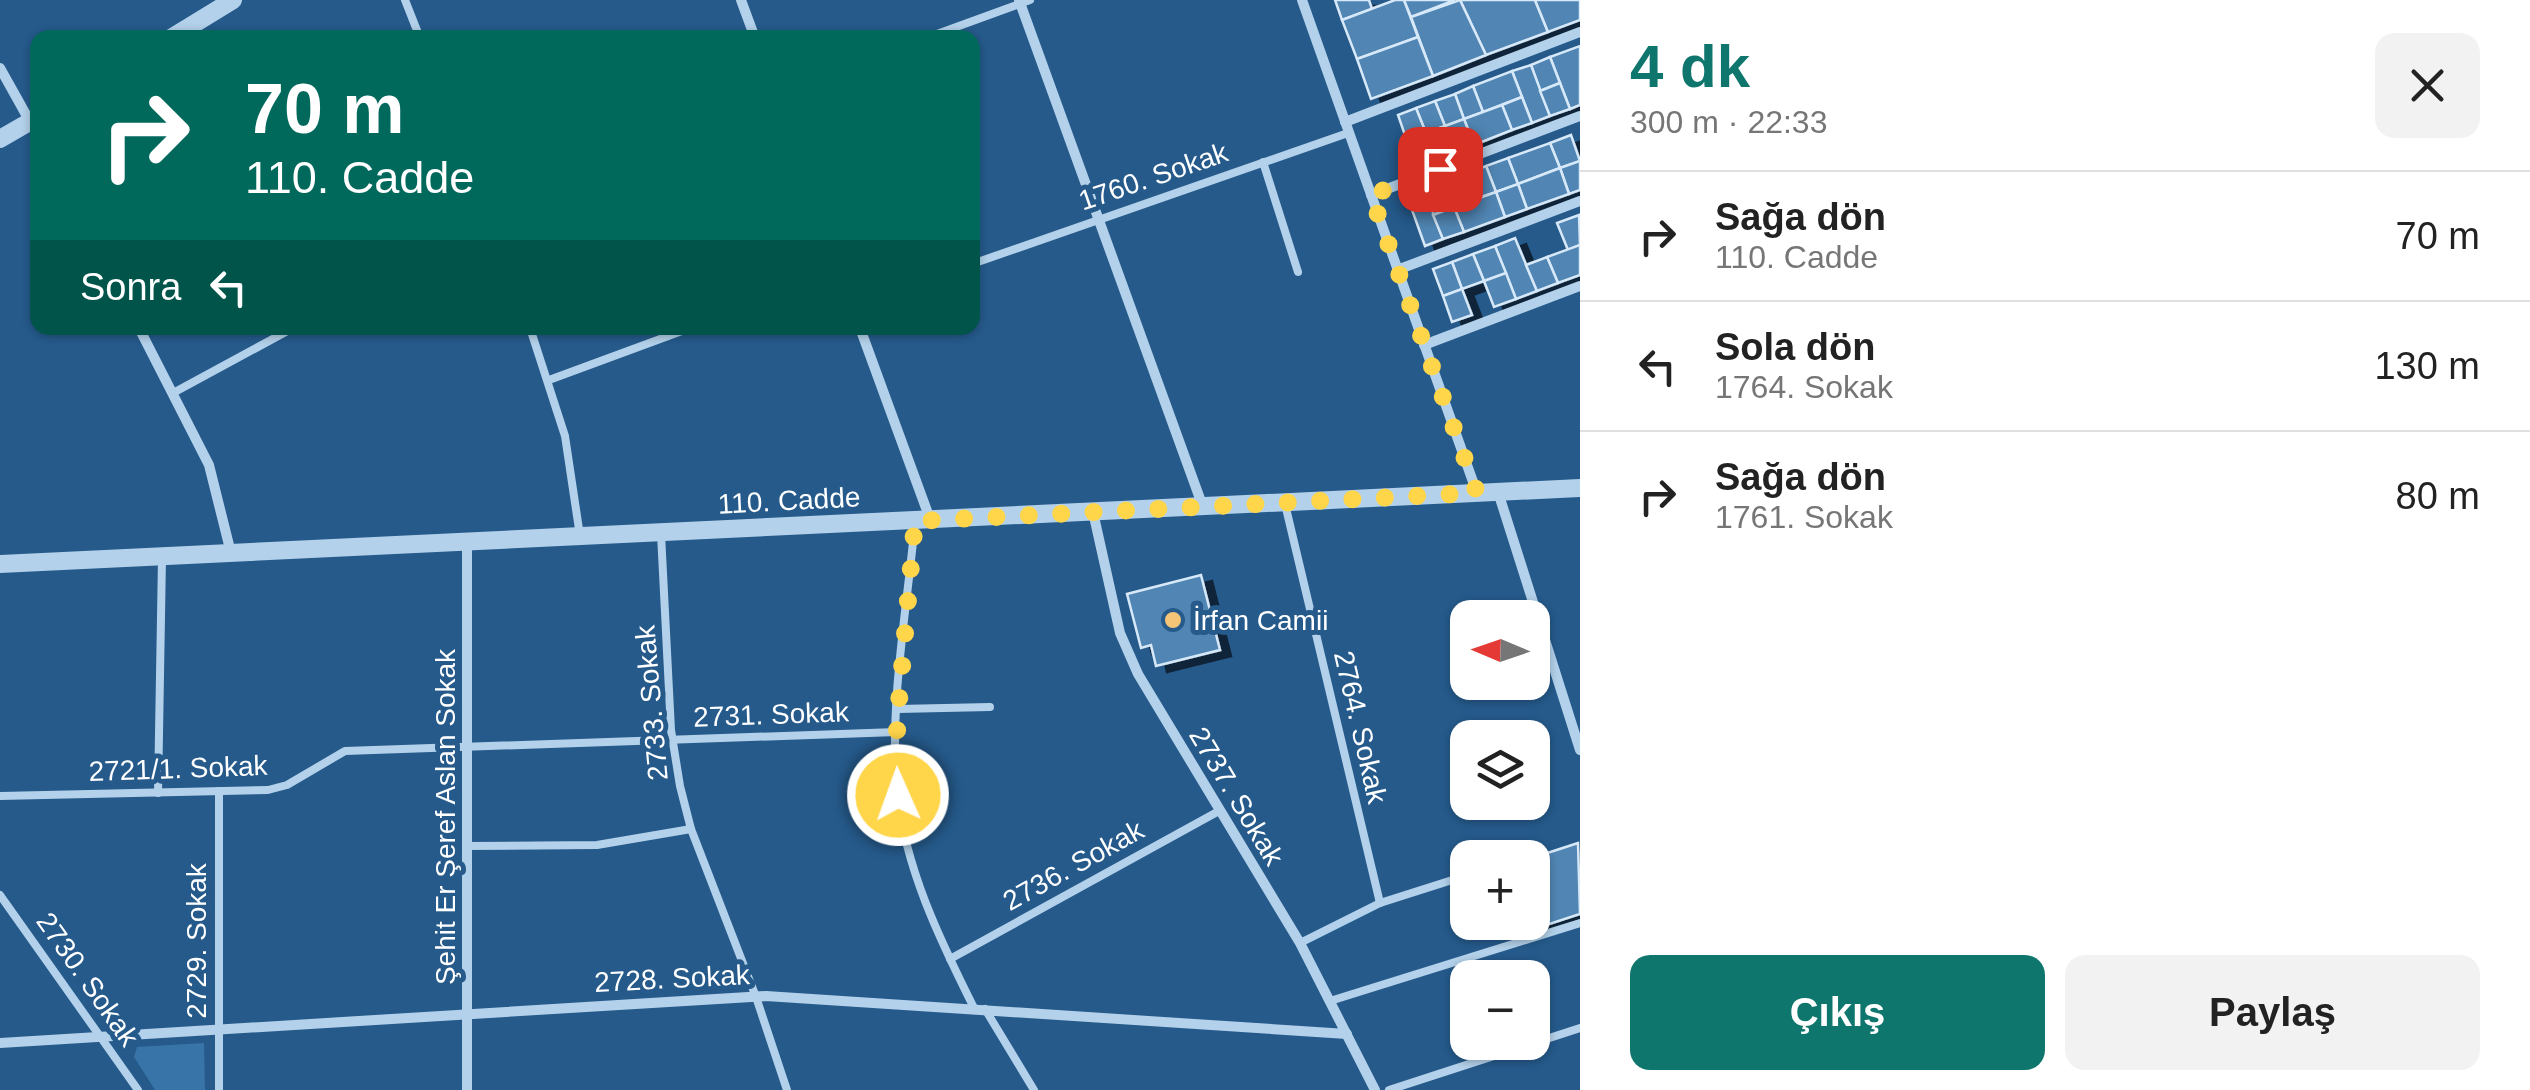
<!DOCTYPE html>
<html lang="tr">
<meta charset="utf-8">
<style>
body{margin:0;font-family:Helvetica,sans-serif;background:#f2f2f2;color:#222;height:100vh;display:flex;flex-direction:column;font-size:38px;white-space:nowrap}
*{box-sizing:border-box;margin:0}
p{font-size:32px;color:#767676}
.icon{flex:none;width:55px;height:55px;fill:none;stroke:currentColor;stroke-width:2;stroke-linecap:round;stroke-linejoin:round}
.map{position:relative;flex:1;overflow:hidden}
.drawer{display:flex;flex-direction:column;background:#fff;width:950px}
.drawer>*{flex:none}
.guide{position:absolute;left:30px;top:30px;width:950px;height:305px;border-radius:20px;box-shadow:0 2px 8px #0004;background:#00695c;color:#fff;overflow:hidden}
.needle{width:65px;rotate:272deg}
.controls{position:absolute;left:1450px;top:600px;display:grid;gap:20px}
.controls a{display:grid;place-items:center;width:100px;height:100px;border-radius:20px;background:#fff;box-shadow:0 2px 8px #0004;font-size:50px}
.pin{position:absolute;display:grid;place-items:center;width:85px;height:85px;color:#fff;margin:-42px;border-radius:20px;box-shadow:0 5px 15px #0006}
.me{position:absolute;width:110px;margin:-55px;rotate:358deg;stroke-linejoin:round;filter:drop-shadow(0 0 8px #0008)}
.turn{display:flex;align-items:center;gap:35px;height:210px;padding:0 50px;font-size:45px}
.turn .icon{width:130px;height:130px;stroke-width:2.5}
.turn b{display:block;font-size:70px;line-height:85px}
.then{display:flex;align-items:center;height:95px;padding:0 50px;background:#0003;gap:20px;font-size:38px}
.round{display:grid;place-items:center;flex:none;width:105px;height:105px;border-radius:20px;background:#f2f2f2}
.headline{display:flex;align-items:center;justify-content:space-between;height:170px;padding:0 50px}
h1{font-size:60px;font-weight:600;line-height:75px;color:#0f766e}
.action{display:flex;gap:20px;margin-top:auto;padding:20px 50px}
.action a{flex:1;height:115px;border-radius:20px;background:#0f766e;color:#fff;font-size:40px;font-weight:600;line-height:115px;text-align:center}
.action a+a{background:#f2f2f2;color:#222}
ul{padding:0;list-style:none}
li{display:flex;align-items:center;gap:30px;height:130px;padding:0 50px;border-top:2px solid #e0e0e0}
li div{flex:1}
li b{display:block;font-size:38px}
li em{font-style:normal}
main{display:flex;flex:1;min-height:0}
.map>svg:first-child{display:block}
.green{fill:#3974a8}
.building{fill:#5186b4;stroke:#d7e9f8;stroke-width:2.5;filter:url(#shadow)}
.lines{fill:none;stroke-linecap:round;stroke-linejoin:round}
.service{stroke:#b3d1ea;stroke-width:8}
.minor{stroke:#b3d1ea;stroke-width:10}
.tertiary{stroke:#b3d1ea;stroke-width:18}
.route{stroke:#ffd54a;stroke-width:18;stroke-dasharray:0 32.4}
.poi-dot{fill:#f4c577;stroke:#255a8b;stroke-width:4}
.labels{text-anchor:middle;stroke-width:10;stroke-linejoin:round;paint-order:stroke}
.street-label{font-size:28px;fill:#fff;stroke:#255a8b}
.poi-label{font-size:28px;fill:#fff;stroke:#255a8b;text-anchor:start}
</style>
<main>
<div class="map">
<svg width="1580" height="1090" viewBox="0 0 1580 1090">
<defs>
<filter id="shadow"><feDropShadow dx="11" dy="6" stdDeviation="0" flood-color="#0009"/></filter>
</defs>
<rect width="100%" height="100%" fill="#255a8b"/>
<!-- green -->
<polygon class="green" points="204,1043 205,1090 155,1090 134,1057 137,1047"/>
<!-- building -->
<g class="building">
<polygon points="1335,0 1369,0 1372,9 1342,20"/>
<polygon points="1395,0 1404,0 1418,37 1357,59 1342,20"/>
<polygon points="1404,0 1455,0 1411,17"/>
<polygon points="1460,0 1535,0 1548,32 1486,55"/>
<polygon points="1460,0 1486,55 1433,76 1411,17"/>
<polygon points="1535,0 1580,0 1580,20 1548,32"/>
<polygon points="1418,37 1433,76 1371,99 1357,59"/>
<polygon points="1580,46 1580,105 1570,109 1550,57"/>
<polygon points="1550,57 1560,83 1540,91 1531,65"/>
<polygon points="1531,65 1550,116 1532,123 1512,71"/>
<polygon points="1512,71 1522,97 1483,112 1473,86"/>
<polygon points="1560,83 1570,109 1550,116 1540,91"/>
<polygon points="1473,86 1483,112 1464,119 1455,94"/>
<polygon points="1455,94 1464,119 1445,126 1435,101"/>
<polygon points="1522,97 1532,123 1512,130 1502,105"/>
<polygon points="1435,101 1445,126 1426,133 1416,108"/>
<polygon points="1502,105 1512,130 1474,145 1464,119"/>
<polygon points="1416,108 1426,133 1407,141 1398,115"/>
<polygon points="1464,119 1474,145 1455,151 1445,126"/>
<polygon points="1445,126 1455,151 1436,159 1426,133"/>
<polygon points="1426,133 1436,159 1416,166 1407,141"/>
<polygon points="1571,135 1580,161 1560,168 1550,143"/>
<polygon points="1550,143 1560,168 1518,184 1508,158"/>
<polygon points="1508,158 1518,184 1496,192 1486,166"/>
<polygon points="1580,161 1580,190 1569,194 1560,168"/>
<polygon points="1486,166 1496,192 1475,199 1465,174"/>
<polygon points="1560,168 1569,194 1527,209 1518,184"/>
<polygon points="1465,174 1475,199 1454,207 1444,181"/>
<polygon points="1444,181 1454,207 1433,215 1424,189"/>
<polygon points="1518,184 1527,209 1505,217 1496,192"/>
<polygon points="1424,189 1443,239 1425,246 1407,196"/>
<polygon points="1496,192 1505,217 1464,232 1454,207"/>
<polygon points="1454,207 1464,232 1443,239 1433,215"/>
<polygon points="1579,215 1580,245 1568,250 1557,223"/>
<polygon points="1515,238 1537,291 1516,299 1495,246"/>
<polygon points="1580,245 1580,275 1558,283 1547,257"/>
<polygon points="1495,246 1506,273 1484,281 1473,254"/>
<polygon points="1473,254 1484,281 1462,289 1452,262"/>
<polygon points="1547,257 1558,283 1537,291 1526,265"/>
<polygon points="1452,262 1462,289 1443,296 1433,269"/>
<polygon points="1506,273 1516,299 1494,307 1484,281"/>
<polygon points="1462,289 1472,315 1452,322 1443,296"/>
<polygon points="1201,575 1220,650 1156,666 1151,645 1141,648 1127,594"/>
<polygon points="1578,843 1580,914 1525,932 1522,922 1532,922 1532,858"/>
</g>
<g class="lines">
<!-- service -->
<g class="service">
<polyline points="405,0 420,38"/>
<polyline points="926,38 1030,0"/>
<polyline points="1263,162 1298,272"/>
<polyline points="972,264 1348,133"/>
<polyline points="530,328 565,436 580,536"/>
<polyline points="549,380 690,328"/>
<polyline points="173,393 293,328"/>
<polyline points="1285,504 1380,903"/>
<path d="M915,522C907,610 889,703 897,791C905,868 940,940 974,1008"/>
<polyline points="661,534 671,730 680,786 691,829 756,997 787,1090"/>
<polyline points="898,709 990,707"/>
<polyline points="219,791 219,1090"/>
<polyline points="158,793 162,558"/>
<polyline points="0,796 268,790 287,785 345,751 897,732"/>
<polyline points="467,846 597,845 691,829"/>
<polyline points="0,895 138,1090"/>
<polyline points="1300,943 1380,903 1468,875"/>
<polyline points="950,959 1219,811"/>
<polyline points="1330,1001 1580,923"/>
<polyline points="985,1009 1034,1090"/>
<polyline points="1389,1090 1580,1028"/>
</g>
<!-- minor -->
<g class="minor">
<polyline points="741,0 755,38"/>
<polyline points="1019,0 1203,507"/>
<polyline points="1302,0 1477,493"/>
<polyline points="0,68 38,136"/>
<polyline points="1345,122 1580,32"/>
<polyline points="1371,195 1580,116"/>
<polyline points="1397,270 1580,201"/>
<polyline points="139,328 209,465 231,553"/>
<polyline points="860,328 930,519"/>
<polyline points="1424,345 1580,286"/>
<polyline points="1498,492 1580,750"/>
<polyline points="1093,512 1120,633 1138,674 1300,943 1375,1090"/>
<polyline points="467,543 467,1090"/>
<polyline points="0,1043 766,996 1347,1034"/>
</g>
<!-- tertiary -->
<g class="tertiary">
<polyline points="171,38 233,0"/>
<polyline points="0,139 38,117"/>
<polyline points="0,564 1580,488"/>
</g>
</g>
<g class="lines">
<!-- route -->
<polyline class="route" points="898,795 897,724 915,521 1477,493 1371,195 1440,169"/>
</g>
<!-- markers -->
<circle class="poi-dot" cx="1173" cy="620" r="10"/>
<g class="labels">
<!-- street labels -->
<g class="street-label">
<text transform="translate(1153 176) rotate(-19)" y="10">1760. Sokak</text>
<text transform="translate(789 500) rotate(-3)" y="10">110. Cadde</text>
<text transform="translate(651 703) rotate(-95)" y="10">2733. Sokak</text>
<text transform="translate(771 714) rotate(-2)" y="10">2731. Sokak</text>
<text transform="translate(1361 727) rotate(77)" y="10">2764. Sokak</text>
<text transform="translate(178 768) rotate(-2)" y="10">2721/1. Sokak</text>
<text transform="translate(1237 796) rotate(59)" y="10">2737. Sokak</text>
<text transform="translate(445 817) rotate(-90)" y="10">Şehit Er Şeref Aslan Sokak</text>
<text transform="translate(1073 865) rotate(-29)" y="10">2736. Sokak</text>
<text transform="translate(196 941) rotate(-90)" y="10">2729. Sokak</text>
<text transform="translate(672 978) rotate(-3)" y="10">2728. Sokak</text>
<text transform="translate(88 979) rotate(55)" y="10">2730. Sokak</text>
</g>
<!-- poi labels -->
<g class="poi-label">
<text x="1193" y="630">İrfan Camii</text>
</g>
</g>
</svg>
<div class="controls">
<a><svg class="needle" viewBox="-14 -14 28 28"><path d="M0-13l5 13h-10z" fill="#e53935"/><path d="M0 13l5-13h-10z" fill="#767676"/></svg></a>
<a><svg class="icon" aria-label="layers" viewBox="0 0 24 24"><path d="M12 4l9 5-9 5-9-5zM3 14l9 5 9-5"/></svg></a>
<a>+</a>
<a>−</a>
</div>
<div class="pin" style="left:1440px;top:169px;background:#d93025"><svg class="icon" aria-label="arrive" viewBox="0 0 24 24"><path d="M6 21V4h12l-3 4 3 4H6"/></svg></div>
<svg class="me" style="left:898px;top:795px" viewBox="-20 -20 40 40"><circle r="17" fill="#ffd54a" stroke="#fff" stroke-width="3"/><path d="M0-11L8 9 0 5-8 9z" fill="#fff"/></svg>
<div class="guide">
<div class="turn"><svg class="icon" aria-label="right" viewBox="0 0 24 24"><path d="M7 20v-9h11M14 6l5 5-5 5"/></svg><div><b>70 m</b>110. Cadde</div></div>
<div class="then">Sonra<svg class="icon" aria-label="left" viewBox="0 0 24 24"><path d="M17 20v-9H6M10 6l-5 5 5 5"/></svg></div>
</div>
</div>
<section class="drawer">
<div class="headline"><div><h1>4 dk</h1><p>300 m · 22:33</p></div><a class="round"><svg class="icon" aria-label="close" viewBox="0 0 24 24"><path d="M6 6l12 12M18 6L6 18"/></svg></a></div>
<ul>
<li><svg class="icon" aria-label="right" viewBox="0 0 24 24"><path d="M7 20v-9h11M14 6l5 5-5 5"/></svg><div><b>Sağa dön</b><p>110. Cadde</p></div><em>70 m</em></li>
<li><svg class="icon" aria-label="left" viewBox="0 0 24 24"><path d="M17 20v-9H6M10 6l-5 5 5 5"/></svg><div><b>Sola dön</b><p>1764. Sokak</p></div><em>130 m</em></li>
<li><svg class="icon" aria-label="right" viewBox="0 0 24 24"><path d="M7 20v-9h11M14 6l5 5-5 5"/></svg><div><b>Sağa dön</b><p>1761. Sokak</p></div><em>80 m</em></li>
</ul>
<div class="action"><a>Çıkış</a><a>Paylaş</a></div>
</section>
</main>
